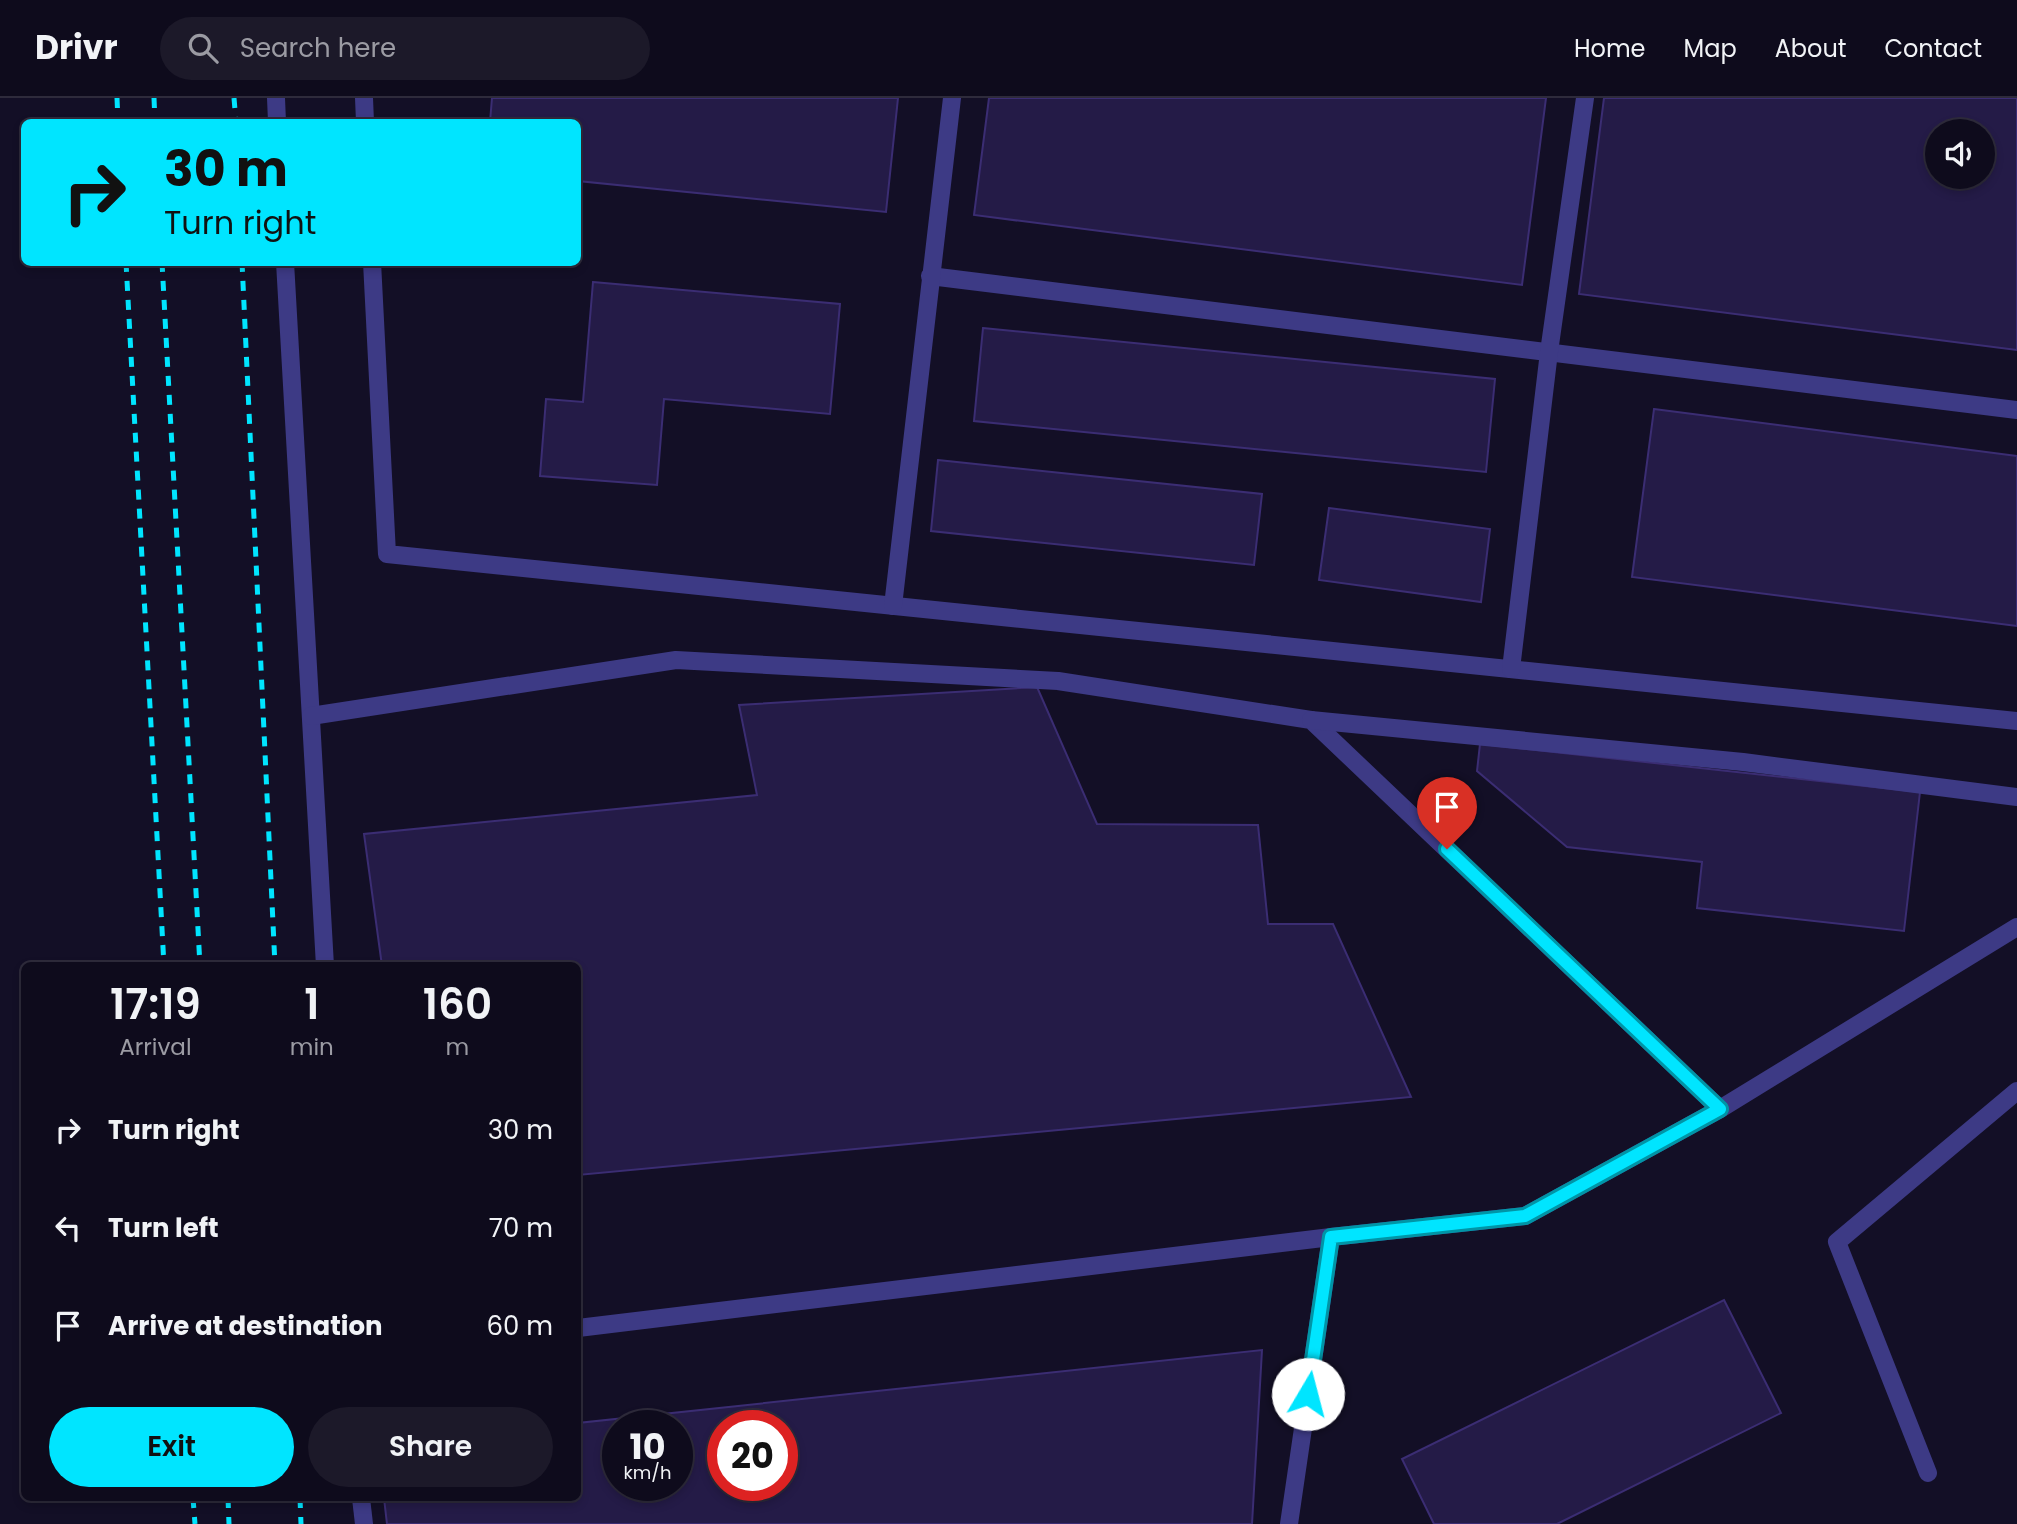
<!DOCTYPE html>
<style>
body{margin:0;font-family:Poppins,sans-serif;background:#1c1929;color:#f1f3f6;height:100vh;display:flex;flex-direction:column;font-size:26px;white-space:nowrap}
*{box-sizing:border-box;margin:0}
p{font-size:23px;color:#9b9ba3}
.icon{flex:none;width:38px;height:38px;fill:none;stroke:currentColor;stroke-width:2;stroke-linecap:round;stroke-linejoin:round}
.map{position:relative;flex:1;overflow:hidden}
.sheet{position:absolute;left:21px;top:864px;width:560px;height:539px;display:flex;flex-direction:column;background:#0e0b1c;border-radius:10px;box-shadow:0 4px 10px #0003,0 0 0 2px #2e2b3b}
.sheet>*{flex:none}
.banner{position:absolute;left:21px;top:21px;width:560px;height:147px;border-radius:10px;box-shadow:0 4px 10px #0003,0 0 0 2px #2e2b3b;background:#00e5ff;color:#111;overflow:hidden}
.fabs{position:absolute;left:1925px;top:21px;display:grid;gap:14px}
.fabs a{display:grid;place-items:center;width:70px;height:70px;border-radius:50%;background:#0e0b1c;box-shadow:0 4px 10px #0003,0 0 0 2px #2e2b3b;font-size:35px}
.speed{position:absolute;left:602px;top:1312px;display:flex;gap:14px;font-size:35px;font-weight:700;text-align:center}
.speed>*{display:grid;place-content:center;width:91px;height:91px;border-radius:50%;background:#0e0b1c;box-shadow:0 4px 10px #0003,0 0 0 2px #2e2b3b;line-height:1}
.speed small{font-size:18px;font-weight:400}
.speed .limit{border:10px solid #d22;background:#fff;color:#111}
.pin{position:absolute;display:grid;place-items:center;width:60px;height:60px;color:#fff;margin:-72px -30px;border-radius:50% 50% 50% 0;rotate:-45deg;box-shadow:0 0 7px #0007}
.pin .icon{rotate:45deg}
.me{position:absolute;width:77px;margin:-38px;rotate:8deg;stroke-linejoin:round;filter:drop-shadow(0 0 5px #0008)}
.turn{display:flex;align-items:center;gap:24px;height:147px;padding:0 28px;font-size:32px}
.turn .icon{width:91px;height:91px;stroke-width:2.5}
.turn b{display:block;font-size:49px;line-height:60px}
.eta{display:flex;justify-content:space-evenly;align-items:center;height:119px;text-align:center}
.eta b{font-size:42px;font-weight:600;line-height:49px}
.primary-button{display:flex;gap:14px;margin-top:auto;padding:14px 28px}
.primary-button a{flex:1;height:80px;border-radius:42px;background:#00e5ff;color:#111;font-size:28px;font-weight:600;line-height:80px;text-align:center}
.primary-button a+a{background:#1c1929;color:#f1f3f6}
ul{padding:0;list-style:none}
li{display:flex;align-items:center;gap:21px;height:98px;padding:0 28px}
li div{flex:1}
li b{display:block;font-size:26px}
li em{font-style:normal}
header{display:flex;align-items:center;gap:42px;box-sizing:border-box;height:98px;padding:0 35px;background:#0e0b1c;border-bottom:2px solid #2e2b3b}
header strong{font-size:33px}
nav{display:flex;gap:38px;margin-inline-start:auto;font-size:24px}
.search{width:490px;height:63px;background:#1c1929;display:flex;align-items:center;gap:18px;box-sizing:border-box;padding:0 24px;border-radius:38px;color:#9b9ba3;font-size:26px}
.map>svg:first-child{display:block}
.building{fill:#241b47;stroke:#3b2d73;stroke-width:2;fill-rule:evenodd}
.lines{fill:none;stroke-linecap:round;stroke-linejoin:round}
.minor{stroke:#3d3a85;stroke-width:18}
.rail{stroke:#00e5ff;stroke-width:5;stroke-dasharray:10 9;stroke-linecap:butt}
.route-casing{stroke:#0095a6;stroke-width:18}
.route{stroke:#00e5ff;stroke-width:12}
</style>
<header>
<strong>Drivr</strong>
<div class="search"><svg class="icon" aria-label="search" viewBox="0 0 24 24"><circle cx="10" cy="10" r="6"/><path d="M15 15l6 6"/></svg>Search here</div>
<nav><a>Home</a><a>Map</a><a>About</a><a>Contact</a></nav>
</header>
<div class="map">
<svg width="2017" height="1426" viewBox="0 0 2017 1426">
<rect width="100%" height="100%" fill="#130f26"/>
<!-- building -->
<g class="building">
<polygon points="492,0 898,0 886,114 578,83 578,24 490,24"/>
<polygon points="989,0 1546,0 1522,187 974,117"/>
<path d="M1604,0H2017V252L1579,196ZM1937,33H1983V79H1937Z"/>
<polygon points="593,184 840,206 830,316 664,301 657,387 540,378 546,301 583,304"/>
<polygon points="983,230 1495,281 1486,374 974,323"/>
<polygon points="1654,311 2017,358 2017,528 1632,479"/>
<polygon points="938,362 1262,396 1254,467 931,433"/>
<polygon points="1329,410 1490,431 1481,504 1319,482"/>
<polygon points="1037,589 1097,726 1258,727 1268,826 1333,826 1411,999 578,1077 578,868 382,868 364,736 757,697 739,607"/>
<polygon points="1480,646 1920,694 1904,833 1697,810 1702,764 1567,749 1477,673"/>
<polygon points="1724,1202 1781,1315 1557,1426 1434,1426 1402,1361"/>
<path d="M1262,1252L1252,1426H387L384,1400H578V1325ZM618,1328H677V1388H618ZM723,1328H782V1388H723Z"/>
</g>
<g class="lines">
<!-- minor -->
<g class="minor">
<polyline points="276,0 277,24"/>
<polyline points="364,0 365,24"/>
<polyline points="285,164 325,868"/>
<polyline points="372,164 387,456 2017,623"/>
<polyline points="930,178 2017,312"/>
<polyline points="893,508 952,0"/>
<polyline points="1511,571 1549,254 1585,0"/>
<polyline points="311,618 676,562 1058,583 1311,622 1720,1011"/>
<polyline points="1311,622 1743,664 2017,699"/>
<polyline points="578,1230 1331,1139 1525,1118 1720,1011 2017,829"/>
<polyline points="1928,1375 1837,1144 2017,993"/>
<polyline points="361,1400 364,1426"/>
<polyline points="1289,1426 1331,1139"/>
</g>
<!-- rail -->
<g class="rail">
<polyline points="117,0 118,24"/>
<polyline points="154,0 155,24"/>
<polyline points="234,0 236,24"/>
<polyline points="126,164 164,868"/>
<polyline points="162,164 200,868"/>
<polyline points="242,164 275,868"/>
<polyline points="193,1400 195,1426"/>
<polyline points="228,1400 229,1426"/>
<polyline points="300,1400 301,1426"/>
</g>
</g>
<g class="lines">
<!-- route casing -->
<g class="route-casing">
<polyline id="route" points="1308,1296 1331,1139 1525,1118 1720,1011 1447,751"/>
</g>
<!-- route -->
<use href="#route" class="route"/>
</g>
</svg>
<div class="fabs">
<a><svg class="icon" aria-label="sound" viewBox="0 0 24 24"><path d="M4 9h4l5-4v14l-5-4H4zM17 9q2 3 0 6"/></svg></a>
</div>
<div class="speed"><div>10<small>km/h</small></div><div class="limit">20</div></div>
<div class="pin" style="left:1447px;top:751px;background:#d93025"><svg class="icon" aria-label="arrive" viewBox="0 0 24 24"><path d="M6 21V4h12l-3 4 3 4H6"/></svg></div>
<svg class="me" style="left:1308px;top:1296px" viewBox="-20 -20 40 40"><circle r="19" fill="#fff"/><path d="M0-13L10 11 0 6-10 11z" fill="#00e5ff"/></svg>
<div class="banner">
<div class="turn"><svg class="icon" aria-label="right" viewBox="0 0 24 24"><path d="M7 20v-9h11M14 6l5 5-5 5"/></svg><div><b>30 m</b>Turn right</div></div>
</div>
<section class="sheet">
<div class="eta">
<div><b>17:19</b><p>Arrival</p></div>
<div><b>1</b><p>min</p></div>
<div><b>160</b><p>m</p></div>
</div>
<ul>
<li><svg class="icon" aria-label="right" viewBox="0 0 24 24"><path d="M7 20v-9h11M14 6l5 5-5 5"/></svg><div><b>Turn right</b></div><em>30 m</em></li>
<li><svg class="icon" aria-label="left" viewBox="0 0 24 24"><path d="M17 20v-9H6M10 6l-5 5 5 5"/></svg><div><b>Turn left</b></div><em>70 m</em></li>
<li><svg class="icon" aria-label="arrive" viewBox="0 0 24 24"><path d="M6 21V4h12l-3 4 3 4H6"/></svg><div><b>Arrive at destination</b></div><em>60 m</em></li>
</ul>
<div class="primary-button"><a>Exit</a><a>Share</a></div>
</section>
</div>
